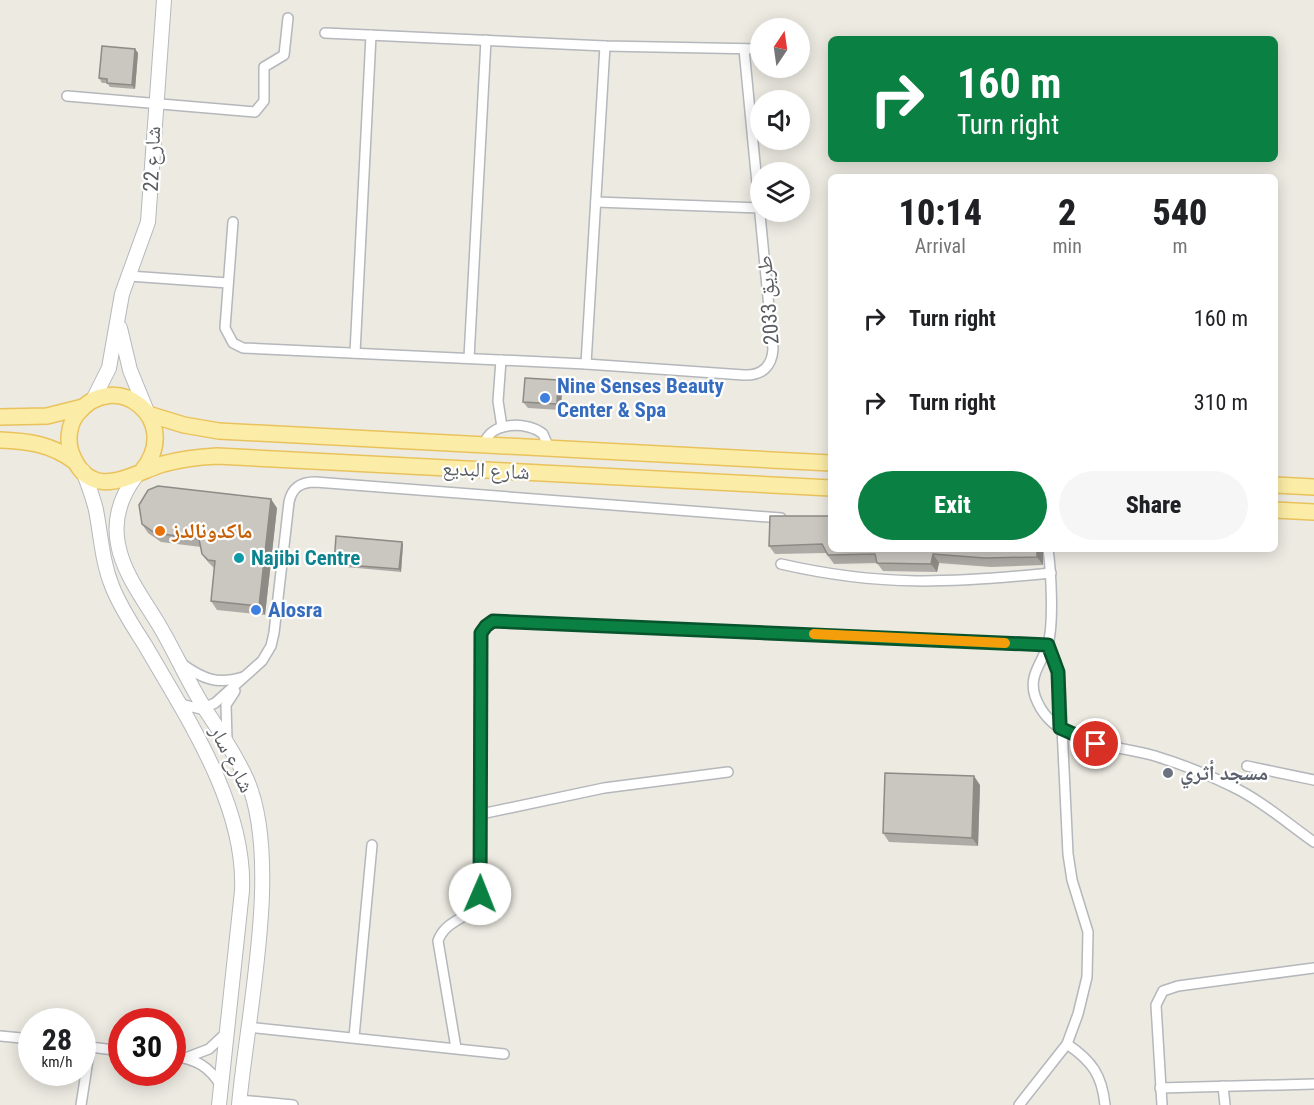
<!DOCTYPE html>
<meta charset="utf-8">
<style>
body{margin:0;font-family:"Roboto Condensed","Noto Naskh Arabic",sans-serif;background:#f6f6f6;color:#202124;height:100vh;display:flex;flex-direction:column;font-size:22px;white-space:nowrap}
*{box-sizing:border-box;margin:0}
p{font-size:20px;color:#757577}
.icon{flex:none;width:33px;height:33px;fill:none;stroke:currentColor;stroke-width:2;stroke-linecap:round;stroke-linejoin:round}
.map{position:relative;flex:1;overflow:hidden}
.panel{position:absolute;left:828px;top:174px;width:450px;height:378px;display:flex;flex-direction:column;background:#fff;border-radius:9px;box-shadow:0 3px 15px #0003}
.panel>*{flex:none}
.top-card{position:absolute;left:828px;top:36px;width:450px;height:126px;border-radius:9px;box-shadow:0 3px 15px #0003;background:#0b8043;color:#fff;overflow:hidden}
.needle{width:39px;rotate:13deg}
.tools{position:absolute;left:750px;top:18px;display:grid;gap:12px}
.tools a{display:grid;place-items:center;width:60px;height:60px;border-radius:50%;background:#fff;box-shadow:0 3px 15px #0003;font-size:30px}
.speed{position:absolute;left:18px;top:1008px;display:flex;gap:12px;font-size:30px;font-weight:700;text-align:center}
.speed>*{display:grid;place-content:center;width:78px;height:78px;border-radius:50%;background:#fff;box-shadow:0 3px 15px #0003;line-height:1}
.speed small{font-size:15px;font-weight:400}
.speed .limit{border:9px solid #d22;background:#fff;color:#111}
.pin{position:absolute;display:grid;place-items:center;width:51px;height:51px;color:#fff;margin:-26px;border:3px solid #fff;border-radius:50%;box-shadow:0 2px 6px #0007}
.me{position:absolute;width:66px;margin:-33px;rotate:1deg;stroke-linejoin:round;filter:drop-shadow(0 0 4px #0008)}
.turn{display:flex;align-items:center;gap:21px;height:126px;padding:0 30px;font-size:27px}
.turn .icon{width:78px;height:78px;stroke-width:2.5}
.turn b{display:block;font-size:42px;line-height:51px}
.eta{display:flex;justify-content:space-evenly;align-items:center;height:102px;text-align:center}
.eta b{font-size:36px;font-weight:800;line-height:42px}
.button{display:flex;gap:12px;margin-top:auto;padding:12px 30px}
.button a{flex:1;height:69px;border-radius:36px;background:#0b8043;color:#fff;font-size:24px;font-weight:800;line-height:69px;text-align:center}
.button a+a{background:#f6f6f6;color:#202124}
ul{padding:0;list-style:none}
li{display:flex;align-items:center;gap:18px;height:84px;padding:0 30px}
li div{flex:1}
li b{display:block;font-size:22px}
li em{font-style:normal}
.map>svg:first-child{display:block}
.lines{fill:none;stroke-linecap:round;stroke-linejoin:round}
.street-casing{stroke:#b4b7bb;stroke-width:12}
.secondary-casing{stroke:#b5b8bd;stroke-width:16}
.primary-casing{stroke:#eac25c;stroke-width:18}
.street{stroke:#fff;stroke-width:9}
.secondary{stroke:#fff;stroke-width:14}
.primary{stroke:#fbeda7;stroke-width:15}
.wall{fill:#aeaaa5}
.shaded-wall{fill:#8d8b86}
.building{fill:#cac6c0;stroke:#8d8b86;stroke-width:1.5}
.route-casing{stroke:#07532c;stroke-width:15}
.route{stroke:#0b8043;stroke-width:10}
.slow{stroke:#f59e0b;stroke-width:10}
.shop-dot{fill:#3f7fe0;stroke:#fff;stroke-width:2}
.food-dot{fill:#e8710a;stroke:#fff;stroke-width:2}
.culture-dot{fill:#0f9aa8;stroke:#fff;stroke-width:2}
.worship-dot{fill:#6b7280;stroke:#fff;stroke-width:2}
.labels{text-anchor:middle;stroke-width:4.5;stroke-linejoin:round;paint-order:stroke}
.street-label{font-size:21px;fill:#5a5d61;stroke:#fff}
.shop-label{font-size:21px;font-weight:bold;fill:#366cbe;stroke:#fff;text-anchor:start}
.food-label{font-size:21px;font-weight:bold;fill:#c56008;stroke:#fff;text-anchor:start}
.culture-label{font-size:21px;font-weight:bold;fill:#0d838f;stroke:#fff;text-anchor:start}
.worship-label{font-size:21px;font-weight:bold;fill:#5b616d;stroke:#fff;text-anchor:start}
</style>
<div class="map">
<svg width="1314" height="1105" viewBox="0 0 1314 1105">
<rect width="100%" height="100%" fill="#eceae1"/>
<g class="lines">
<!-- street casing -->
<g class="street-casing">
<g id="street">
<polyline points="325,33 605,46 760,49"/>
<polyline points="67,96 255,112 264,101 264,67 284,55 288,18"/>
<polyline points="596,202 760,208"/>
<path d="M233,222L225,328L233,343L243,348L586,364L744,375C761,376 772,367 773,349L744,49"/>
<polyline points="129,276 228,283"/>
<polyline points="355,353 371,35"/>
<polyline points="469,358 486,40"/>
<polyline points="501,360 498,401 502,427"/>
<polyline points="586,364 605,46"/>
<path d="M484,445C489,421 528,421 543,434L549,448"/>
<path d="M1048,549C1051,571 1054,623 1048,644C1043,662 1028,675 1035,696C1052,746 1114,744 1155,756C1181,764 1207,774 1231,786C1261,800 1287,823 1314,842"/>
<path d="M781,564C881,587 950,583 1051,573"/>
<path d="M182,664C203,679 217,685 243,677"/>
<path d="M180,704L201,709L215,703L262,661L271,646L274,633L289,502C292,488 300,482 315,482L781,518"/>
<polyline points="227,740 226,705 235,691"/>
<polyline points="1247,766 1314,780"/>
<polyline points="481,814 604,788 728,772"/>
<polyline points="247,1027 504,1054"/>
<polyline points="0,1036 32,1039"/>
<polyline points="354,1037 372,845"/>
<path d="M1067,1044C1092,1061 1102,1075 1105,1105"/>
<polyline points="82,1046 122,1051"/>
<path d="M456,1048L438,941C445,920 467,920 479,903L481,642C482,628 488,621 502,621L1048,645L1056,662L1060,685L1068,854L1072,880L1088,932L1087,977L1078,1014L1067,1044L1019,1105"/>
<path d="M172,1056C196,1059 209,1066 221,1086"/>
<polyline points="188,1057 209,1049 226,1033"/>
<polyline points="1223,1086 1225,1105"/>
<polyline points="1160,1088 1314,1084"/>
<polyline points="239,1100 293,1105"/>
<polyline points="81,1105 90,1047"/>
<polyline points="1162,1105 1156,1005 1163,991 1178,986 1314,968"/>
</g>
</g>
<!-- secondary casing -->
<g class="secondary-casing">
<g id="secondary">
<polyline points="120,328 130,370 148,414"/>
<polyline points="93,400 109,368 122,294 148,222 164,0"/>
<path d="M83,471C88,484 93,497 96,510C101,536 102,561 112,586C120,607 133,626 145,645C187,718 246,805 242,891L219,1105"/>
<path d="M136,476C121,496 113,519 118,544C123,573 144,600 159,625C175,652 188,682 205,709C220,732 236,755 247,780C282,862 247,1015 239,1105"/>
</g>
</g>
<!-- primary casing -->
<g class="primary-casing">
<g id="primary">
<polyline points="148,414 184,425 219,431 831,463"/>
<polyline points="0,417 47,416 83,407"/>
<path d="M0,440C28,441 51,444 74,461"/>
<path d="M142,471C184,420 115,366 77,414C69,424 67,440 71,452C90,504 131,474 163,464C181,459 199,457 217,456L831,488"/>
<polyline points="1275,485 1314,487"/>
<polyline points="1275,510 1314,512"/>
</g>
</g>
<!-- street -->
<use href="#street" class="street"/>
<!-- secondary -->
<use href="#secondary" class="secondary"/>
<!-- primary -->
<use href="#primary" class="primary"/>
</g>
<!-- wall -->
<g class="wall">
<polygon points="135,49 138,53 135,89 110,87 107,83 102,83 99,78"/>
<polygon points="558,380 562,387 561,410 528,408 523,402"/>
<polygon points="277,508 265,615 217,610 211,601 214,568 208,562 202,554 201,547 161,542 148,533 142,524"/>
<polygon points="829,516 831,520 831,549 1043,549 1043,565 991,567 939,563 937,572 883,571 877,563 834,564 826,553 775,554 769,546"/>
<polygon points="403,544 401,572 335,566 334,564"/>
<polygon points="980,785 978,846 889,842 883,833"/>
</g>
<!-- shaded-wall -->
<g class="shaded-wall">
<polygon points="135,49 138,53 135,89 132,85"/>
<polygon points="558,380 562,387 561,410 557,404"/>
<polygon points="271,499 277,508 265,615 259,606"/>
<polygon points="829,516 831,520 831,530 830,528"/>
<polygon points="402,542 403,544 401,572 399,569"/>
<polygon points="1037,549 1043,549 1043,565 1037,557"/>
<polygon points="933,554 939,563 937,572 931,564"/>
<polygon points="974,776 980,785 978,846 972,838"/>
</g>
<!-- building -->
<g class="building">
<polygon points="102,46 135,49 132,85 107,83 107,79 99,78"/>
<polygon points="525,378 558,380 557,404 523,402"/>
<polygon points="158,486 271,499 259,606 211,601 215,561 208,560 202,554 199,539 155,533 142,524 139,505 148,490"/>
<polygon points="770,516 829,516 830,528 831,529 831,549 1037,549 1037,557 985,558 933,554 931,564 877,563 875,554 828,555 822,544 769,546"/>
<polygon points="336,536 402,542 399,569 334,564"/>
<polygon points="885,773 974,776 972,838 883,833"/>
</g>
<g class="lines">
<!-- route casing -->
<g class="route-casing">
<polyline id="route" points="480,894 481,633 486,626 493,621 1048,645 1058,672 1060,728 1096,744"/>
</g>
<!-- route -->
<use href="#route" class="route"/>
<!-- slow -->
<polyline class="slow" points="814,634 1005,643"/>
</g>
<!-- markers -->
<g class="shop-dot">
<circle cx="545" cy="398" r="6"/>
<circle cx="256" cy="610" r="6"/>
</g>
<circle class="food-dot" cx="160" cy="531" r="6"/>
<circle class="culture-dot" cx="239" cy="558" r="6"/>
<circle class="worship-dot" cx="1168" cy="773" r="6"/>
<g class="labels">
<!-- street labels -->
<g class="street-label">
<text transform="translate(152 159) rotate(-88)" y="7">شارع 22</text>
<text transform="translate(768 300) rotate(-95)" y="7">طريق 2033</text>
<text transform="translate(486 470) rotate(3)" y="7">شارع البديع</text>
<text transform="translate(232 759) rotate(63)" y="7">شارع سار</text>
</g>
<!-- shop labels -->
<g class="shop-label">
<text x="557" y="393">Nine Senses Beauty<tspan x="557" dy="24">Center &amp; Spa</tspan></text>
<text x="268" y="617">Alosra</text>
</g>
<!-- food labels -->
<g class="food-label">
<text x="172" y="538">ماكدونالدز</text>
</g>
<!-- culture labels -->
<g class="culture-label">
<text x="251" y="565">Najibi Centre</text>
</g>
<!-- worship labels -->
<g class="worship-label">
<text x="1180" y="780">مسجد أثري</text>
</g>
</g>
</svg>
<div class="tools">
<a><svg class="needle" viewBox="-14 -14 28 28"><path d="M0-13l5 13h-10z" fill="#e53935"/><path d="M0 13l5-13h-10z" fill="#757577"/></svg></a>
<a><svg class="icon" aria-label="sound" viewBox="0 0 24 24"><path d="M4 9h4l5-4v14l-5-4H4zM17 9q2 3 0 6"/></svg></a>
<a><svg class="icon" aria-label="layers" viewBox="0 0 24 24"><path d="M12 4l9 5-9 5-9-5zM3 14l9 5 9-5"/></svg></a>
</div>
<div class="speed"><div>28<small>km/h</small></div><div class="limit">30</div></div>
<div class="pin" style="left:1096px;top:744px;background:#d93025"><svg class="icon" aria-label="arrive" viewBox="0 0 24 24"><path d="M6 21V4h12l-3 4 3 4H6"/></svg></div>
<svg class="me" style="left:480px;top:894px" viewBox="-20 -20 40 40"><circle r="19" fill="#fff"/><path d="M0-13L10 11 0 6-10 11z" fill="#0b8043"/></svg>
<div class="top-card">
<div class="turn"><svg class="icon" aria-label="right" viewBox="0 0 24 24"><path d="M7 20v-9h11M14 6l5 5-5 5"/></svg><div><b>160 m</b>Turn right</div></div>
</div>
<section class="panel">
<div class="eta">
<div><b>10:14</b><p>Arrival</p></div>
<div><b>2</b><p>min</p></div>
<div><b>540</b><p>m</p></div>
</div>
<ul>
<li><svg class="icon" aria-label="right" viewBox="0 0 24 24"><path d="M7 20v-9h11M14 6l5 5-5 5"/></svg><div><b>Turn right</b></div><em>160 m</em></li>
<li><svg class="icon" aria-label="right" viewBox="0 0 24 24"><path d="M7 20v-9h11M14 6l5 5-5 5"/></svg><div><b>Turn right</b></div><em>310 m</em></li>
</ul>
<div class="button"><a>Exit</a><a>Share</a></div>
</section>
</div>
